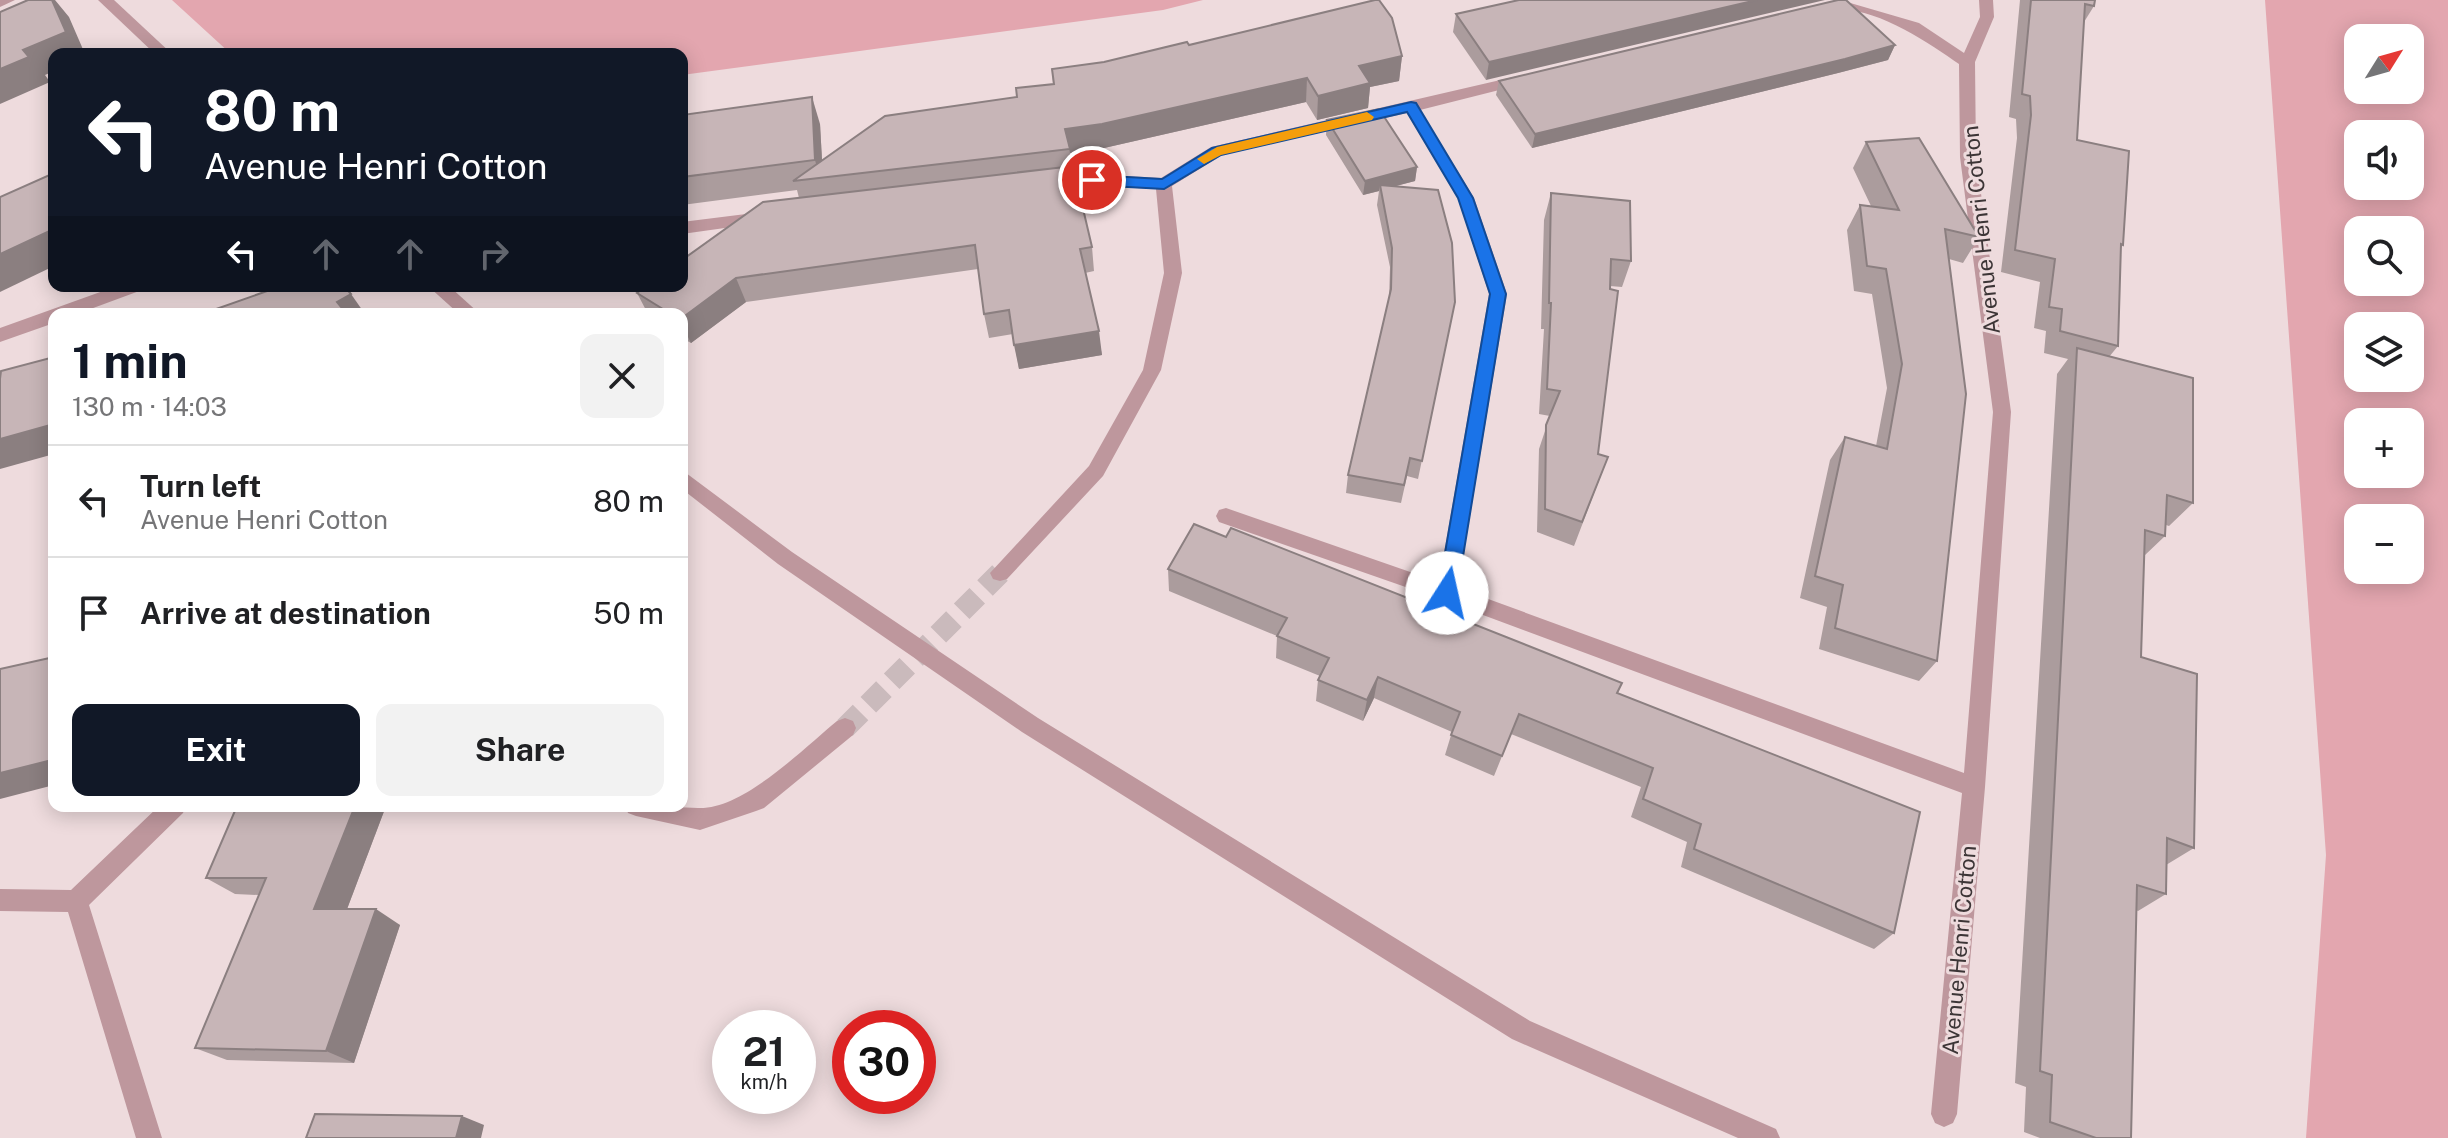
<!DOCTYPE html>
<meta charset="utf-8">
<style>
body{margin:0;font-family:"Public Sans",sans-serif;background:#f2f2f2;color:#202124;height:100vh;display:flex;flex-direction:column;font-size:30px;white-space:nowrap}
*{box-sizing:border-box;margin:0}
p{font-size:26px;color:#757577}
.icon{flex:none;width:44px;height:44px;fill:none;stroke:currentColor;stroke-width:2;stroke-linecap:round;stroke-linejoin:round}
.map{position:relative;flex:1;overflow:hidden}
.drawer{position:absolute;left:48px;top:308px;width:640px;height:504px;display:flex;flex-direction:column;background:#fff;border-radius:16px;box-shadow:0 4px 20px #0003}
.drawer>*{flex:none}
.hud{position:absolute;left:48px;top:48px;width:640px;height:244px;border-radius:16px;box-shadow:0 4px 20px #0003;background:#111827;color:#fff;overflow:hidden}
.needle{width:52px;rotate:53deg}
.controls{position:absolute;left:2344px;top:24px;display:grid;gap:16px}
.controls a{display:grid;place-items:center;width:80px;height:80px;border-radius:16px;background:#fff;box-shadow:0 4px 20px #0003;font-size:40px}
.speed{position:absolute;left:712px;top:1010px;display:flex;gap:16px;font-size:40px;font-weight:700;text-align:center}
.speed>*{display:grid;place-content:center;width:104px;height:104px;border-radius:50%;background:#fff;box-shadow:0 4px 20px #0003;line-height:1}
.speed small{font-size:20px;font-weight:400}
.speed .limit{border:12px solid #d22;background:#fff;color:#111}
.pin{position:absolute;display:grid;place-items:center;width:68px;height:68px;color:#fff;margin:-34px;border:4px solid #fff;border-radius:50%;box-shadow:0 2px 8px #0007}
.me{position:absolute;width:88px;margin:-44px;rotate:10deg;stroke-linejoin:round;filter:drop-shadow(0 0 6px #0008)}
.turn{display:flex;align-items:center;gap:28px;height:168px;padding:0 24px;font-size:36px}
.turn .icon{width:104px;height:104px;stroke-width:2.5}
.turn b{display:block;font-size:56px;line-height:68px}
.lanes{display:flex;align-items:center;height:76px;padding:0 24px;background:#0003;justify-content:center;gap:40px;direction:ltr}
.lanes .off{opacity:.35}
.round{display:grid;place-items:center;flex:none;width:84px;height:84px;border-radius:16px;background:#f2f2f2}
.head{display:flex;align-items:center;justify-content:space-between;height:136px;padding:0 24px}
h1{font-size:48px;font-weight:700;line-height:60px;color:#111827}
.primary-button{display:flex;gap:16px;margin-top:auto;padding:16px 24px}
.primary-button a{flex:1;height:92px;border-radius:16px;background:#111827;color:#fff;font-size:32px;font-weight:700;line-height:92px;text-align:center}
.primary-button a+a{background:#f2f2f2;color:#202124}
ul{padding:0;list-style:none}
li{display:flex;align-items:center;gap:24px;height:112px;padding:0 24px;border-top:2px solid #e0e0e0}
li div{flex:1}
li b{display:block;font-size:30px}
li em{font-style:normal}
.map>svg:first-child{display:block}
.green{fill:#e3a6af;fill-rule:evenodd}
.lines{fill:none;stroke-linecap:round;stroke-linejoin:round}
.minor-tunnel{stroke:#cababc;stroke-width:22;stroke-dasharray:22 11;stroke-linecap:butt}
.minor{fill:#be979d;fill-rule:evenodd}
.wall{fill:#ab9c9d}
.shaded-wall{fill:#8b7f80}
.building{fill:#c7b5b7;stroke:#8b7f80;stroke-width:2}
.route{fill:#1a73e8;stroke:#114b97;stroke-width:2}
.slow{fill:#f59e0b}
.labels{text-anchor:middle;stroke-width:6;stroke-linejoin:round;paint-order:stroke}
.street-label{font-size:22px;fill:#3c3536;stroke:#eedbdd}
</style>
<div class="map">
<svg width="2448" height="1138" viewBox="0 0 2448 1138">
<rect width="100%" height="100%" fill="#eedbdd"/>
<!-- green -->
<g class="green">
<polygon points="172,0 1203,0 1163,10 682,75 682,54 231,54"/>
<path d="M2265,0H2448V1138H2306L2326,855ZM2358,38H2410V90H2358ZM2358,134H2410V186H2358ZM2358,230H2410V282H2358ZM2358,326H2410V378H2358ZM2358,422H2410V474H2358ZM2358,518H2410V570H2358Z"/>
</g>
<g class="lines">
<!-- minor-tunnel -->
<polyline class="minor-tunnel" points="845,728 1000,573"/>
<!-- minor -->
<g class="minor">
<polygon points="0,0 15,0 0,7"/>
<polygon points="98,0 114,0 172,54 155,54"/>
<path d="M1840,0L1919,23L1964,53L1980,17L1979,0H1993L1994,17L1975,62L1976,157L2011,412L1985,787L1957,1114L1953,1123L1944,1127L1935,1123L1931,1114L1962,793L1440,599L1219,522L1216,516L1219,510L1226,508L1439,582L1489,294L1458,198L1407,113L1222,155L1172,186L1182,273L1161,370L1103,476L1007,579L1000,581L993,579L990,573L1089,466L1143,370L1164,273L1156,189L1092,186L1052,191L1046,189V181L1092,174L1161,178L1211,147L1522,75L1530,80L1527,83L1420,110L1474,198L1507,294L1458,588L1964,773L1993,412L1960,157L1959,64C1928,42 1869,2 1829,11L1822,7Z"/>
<polygon points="762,212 768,214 770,218 768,222 682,234 682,222"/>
<polygon points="117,286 145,286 142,290 77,314 54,314 54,323 0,342 0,328"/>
<polygon points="428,286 449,286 480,314 459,314"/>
<polygon points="682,470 792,552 1038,718 1530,1021 1776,1129 1780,1138 1738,1138 1512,1039 1022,732 778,564 682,489"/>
<path d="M845,718L853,721L856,728L853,735L764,808L756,811L700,830L636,816L628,813L625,806C650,806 675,807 698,808C743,810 804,748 837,721Z"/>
<polygon points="159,806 186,806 183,813 89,905 162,1138 136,1138 68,912 0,911 0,889 71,890"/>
</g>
</g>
<!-- wall -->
<g class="wall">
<polygon points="1519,0 1486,80 1453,32 1456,14"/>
<polygon points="2020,0 2095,0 2094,6 2084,22 2077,140 2123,245 2121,248 2118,346 2109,357 2193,503 2169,526 2166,525 2165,536 2144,556 2141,657 2194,848 2166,865 2166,894 2138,911 2136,910 2131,1138 2040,1138 2024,1132 2026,1087 2015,1083 2057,374 2068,359 2044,353 2046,331 2034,328 2040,282 2001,272 2017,138 2016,119 2009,117"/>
<polygon points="1189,45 1402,56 1399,81 1370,87 1368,108 1317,120 1306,102 1104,148 1070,153 1072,166 1092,247 1094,271 1085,273 1102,355 1019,369 1013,334 989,338 984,314 978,269 746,302 691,343 682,338 682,314 648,314 637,293 799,198 797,190 682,205 682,115 820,124 822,161 1017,98 1053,84 1052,69 1104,62"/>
<polygon points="1895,45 1888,60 1838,73 1532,148 1496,95 1499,81"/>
<polygon points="1327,120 1417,167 1415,181 1395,186 1455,302 1418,479 1407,476 1401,503 1346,493 1348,475 1389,300 1390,267 1377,205 1379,191 1363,195 1326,135"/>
<polygon points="1866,142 1979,237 1963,263 1949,259 1937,661 1919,681 1819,649 1827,607 1800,598 1830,460 1845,437 1876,446 1887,388 1872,294 1854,291 1847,230 1860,205 1871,206 1853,168"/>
<polygon points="1551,193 1631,261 1622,287 1610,286 1598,454 1608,457 1574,546 1537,532 1539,449 1550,416 1539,414 1544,329 1541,329 1544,220"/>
<polygon points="1168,569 1617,693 1894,933 1874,949 1681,867 1687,842 1631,817 1641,787 1511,734 1494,776 1445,755 1452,732 1374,698 1363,721 1316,701 1318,680 1320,676 1276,658 1277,636 1169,591"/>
<polygon points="386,806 347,909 400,925 354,1063 227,1060 195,1048 259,895 235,894 206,878"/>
</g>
<!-- shaded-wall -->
<g class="shaded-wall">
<polygon points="52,0 55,0 69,17 85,54 54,54 54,71 45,75 50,82 0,104 0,69 23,50"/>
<polygon points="1757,0 1825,0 1486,80 1489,62"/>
<polygon points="1895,45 1888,60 1838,73 1532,148 1535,134"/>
<polygon points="1402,56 1399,81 1370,87 1368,108 1317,120 1318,96 1359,66"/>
<polygon points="1307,78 1306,102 1104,148 1070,153 1065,129"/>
<polygon points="812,97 820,124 823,178 820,178 815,160"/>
<polygon points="1417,167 1415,181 1381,190 1380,185 1379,191 1363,195 1365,181"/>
<polygon points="54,229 54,266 0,292 0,254"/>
<polygon points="736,278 746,302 691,343 682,325 682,318"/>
<polygon points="351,294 365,314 346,314 337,302"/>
<polygon points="1099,331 1102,355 1019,369 1014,345"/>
<polygon points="54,424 54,454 0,469 0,439"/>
<polygon points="1378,677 1374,698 1363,721 1367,700"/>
<polygon points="54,750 54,785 0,799 0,773"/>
<polygon points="355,806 386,806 341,925 314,909"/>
<polygon points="376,909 400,925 354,1063 326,1051"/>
<polygon points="462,1116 484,1125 481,1138 456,1138"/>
</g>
<!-- building -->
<g class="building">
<polygon points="28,0 52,0 66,32 23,50 29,57 0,69 0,12"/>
<polygon points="1375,0 1379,0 1392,18 1402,56 1359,66 1370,83 1318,96 1307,78 1102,124 1065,129 1070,149 793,181 885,116 1017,97 1016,88 1054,84 1052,69 1104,62 1187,42 1189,45"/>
<polygon points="1519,0 1757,0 1489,62 1456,14"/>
<polygon points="1838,0 1846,0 1895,45 1845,59 1535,134 1499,81"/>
<polygon points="2031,0 2095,0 2094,6 2085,4 2077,140 2129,151 2123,245 2121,244 2118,346 2060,331 2062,309 2049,307 2055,259 2015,250 2031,115 2030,96 2022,94"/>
<polygon points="812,97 815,160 682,177 682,115"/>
<polygon points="1379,109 1417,167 1365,181 1327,120"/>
<polygon points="1919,138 1979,237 1945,229 1966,394 1937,661 1835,628 1843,585 1815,576 1845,437 1887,449 1902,364 1886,269 1867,266 1860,205 1899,210 1866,142"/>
<polygon points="1073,166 1092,247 1080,249 1099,331 1014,345 1009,310 984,314 975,245 736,278 682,318 682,314 671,314 637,293 646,286 682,286 682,260 763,202"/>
<polygon points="54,173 54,229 0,254 0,197"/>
<polygon points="1380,185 1438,190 1452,243 1455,302 1422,461 1410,458 1404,485 1348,475 1391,289 1392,248"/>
<polygon points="1551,193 1630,201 1631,261 1611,259 1610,289 1618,291 1598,454 1608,457 1582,522 1545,509 1546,425 1560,391 1547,389 1551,303 1549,303"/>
<polygon points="267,286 344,286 351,294 337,302 347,314 202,314 270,290"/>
<polygon points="2077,348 2193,378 2193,503 2167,495 2165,536 2145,530 2141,657 2197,674 2194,848 2167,838 2166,894 2137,885 2131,1138 2096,1138 2050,1122 2052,1075 2040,1071"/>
<polygon points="54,357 54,424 0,439 0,379 1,371"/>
<polygon points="1194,524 1226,537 1231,528 1622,683 1617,693 1920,812 1894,933 1694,849 1701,824 1643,799 1653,768 1519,714 1502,756 1451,735 1460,712 1378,677 1367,700 1318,680 1329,658 1277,636 1287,618 1168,569"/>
<polygon points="54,657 54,750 52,760 0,773 0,669"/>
<polygon points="237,806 355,806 314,909 376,909 326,1051 195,1048 266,878 206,878"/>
<polygon points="315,1114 462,1116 456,1138 306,1138"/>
</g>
<!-- route -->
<polygon class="route" points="1411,102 1416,103 1473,198 1506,294 1457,593 1454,599 1441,599 1438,593 1490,294 1458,198 1407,112 1221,155 1164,189 1092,185 1084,180 1092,175 1162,179 1212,148"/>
<!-- slow -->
<polygon class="slow" points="1367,112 1374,117 1372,120 1221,155 1204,164 1197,159 1217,147"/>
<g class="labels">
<!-- street labels -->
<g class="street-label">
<text transform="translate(1981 230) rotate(-96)" y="8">Avenue Henri Cotton</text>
<text transform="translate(1959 950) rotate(-85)" y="8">Avenue Henri Cotton</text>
</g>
</g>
</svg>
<div class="controls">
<a><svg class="needle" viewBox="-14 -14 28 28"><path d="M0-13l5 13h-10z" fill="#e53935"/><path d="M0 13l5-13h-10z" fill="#757577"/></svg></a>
<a><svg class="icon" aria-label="sound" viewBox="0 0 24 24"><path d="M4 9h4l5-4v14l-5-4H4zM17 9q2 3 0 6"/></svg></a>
<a><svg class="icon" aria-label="search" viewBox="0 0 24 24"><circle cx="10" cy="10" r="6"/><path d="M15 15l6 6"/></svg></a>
<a><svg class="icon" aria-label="layers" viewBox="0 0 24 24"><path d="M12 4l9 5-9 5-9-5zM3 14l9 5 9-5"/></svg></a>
<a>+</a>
<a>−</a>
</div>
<div class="speed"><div>21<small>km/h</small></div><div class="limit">30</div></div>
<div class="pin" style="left:1092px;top:180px;background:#d93025"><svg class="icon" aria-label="arrive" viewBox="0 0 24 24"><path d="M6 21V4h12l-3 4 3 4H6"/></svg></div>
<svg class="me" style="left:1447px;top:593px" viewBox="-20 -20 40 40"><circle r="19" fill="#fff"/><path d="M0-13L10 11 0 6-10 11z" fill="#1a73e8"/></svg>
<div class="hud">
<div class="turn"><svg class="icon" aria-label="left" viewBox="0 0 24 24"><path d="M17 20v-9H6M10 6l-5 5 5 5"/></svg><div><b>80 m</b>Avenue Henri Cotton</div></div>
<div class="lanes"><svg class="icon" aria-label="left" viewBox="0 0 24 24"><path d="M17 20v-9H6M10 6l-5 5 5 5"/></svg><svg class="icon off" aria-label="ahead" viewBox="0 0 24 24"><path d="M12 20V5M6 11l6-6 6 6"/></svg><svg class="icon off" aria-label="ahead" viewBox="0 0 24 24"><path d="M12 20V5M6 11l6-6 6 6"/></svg><svg class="icon off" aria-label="right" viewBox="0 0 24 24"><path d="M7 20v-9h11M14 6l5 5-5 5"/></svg></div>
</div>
<section class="drawer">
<div class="head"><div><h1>1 min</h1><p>130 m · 14:03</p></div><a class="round"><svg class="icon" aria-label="close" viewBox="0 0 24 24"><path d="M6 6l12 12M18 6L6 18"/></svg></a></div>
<ul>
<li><svg class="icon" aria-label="left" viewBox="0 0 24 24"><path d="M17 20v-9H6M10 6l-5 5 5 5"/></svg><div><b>Turn left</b><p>Avenue Henri Cotton</p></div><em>80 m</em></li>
<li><svg class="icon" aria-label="arrive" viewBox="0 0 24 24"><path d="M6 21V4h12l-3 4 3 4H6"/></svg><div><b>Arrive at destination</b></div><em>50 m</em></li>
</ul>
<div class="primary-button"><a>Exit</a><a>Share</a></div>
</section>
</div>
